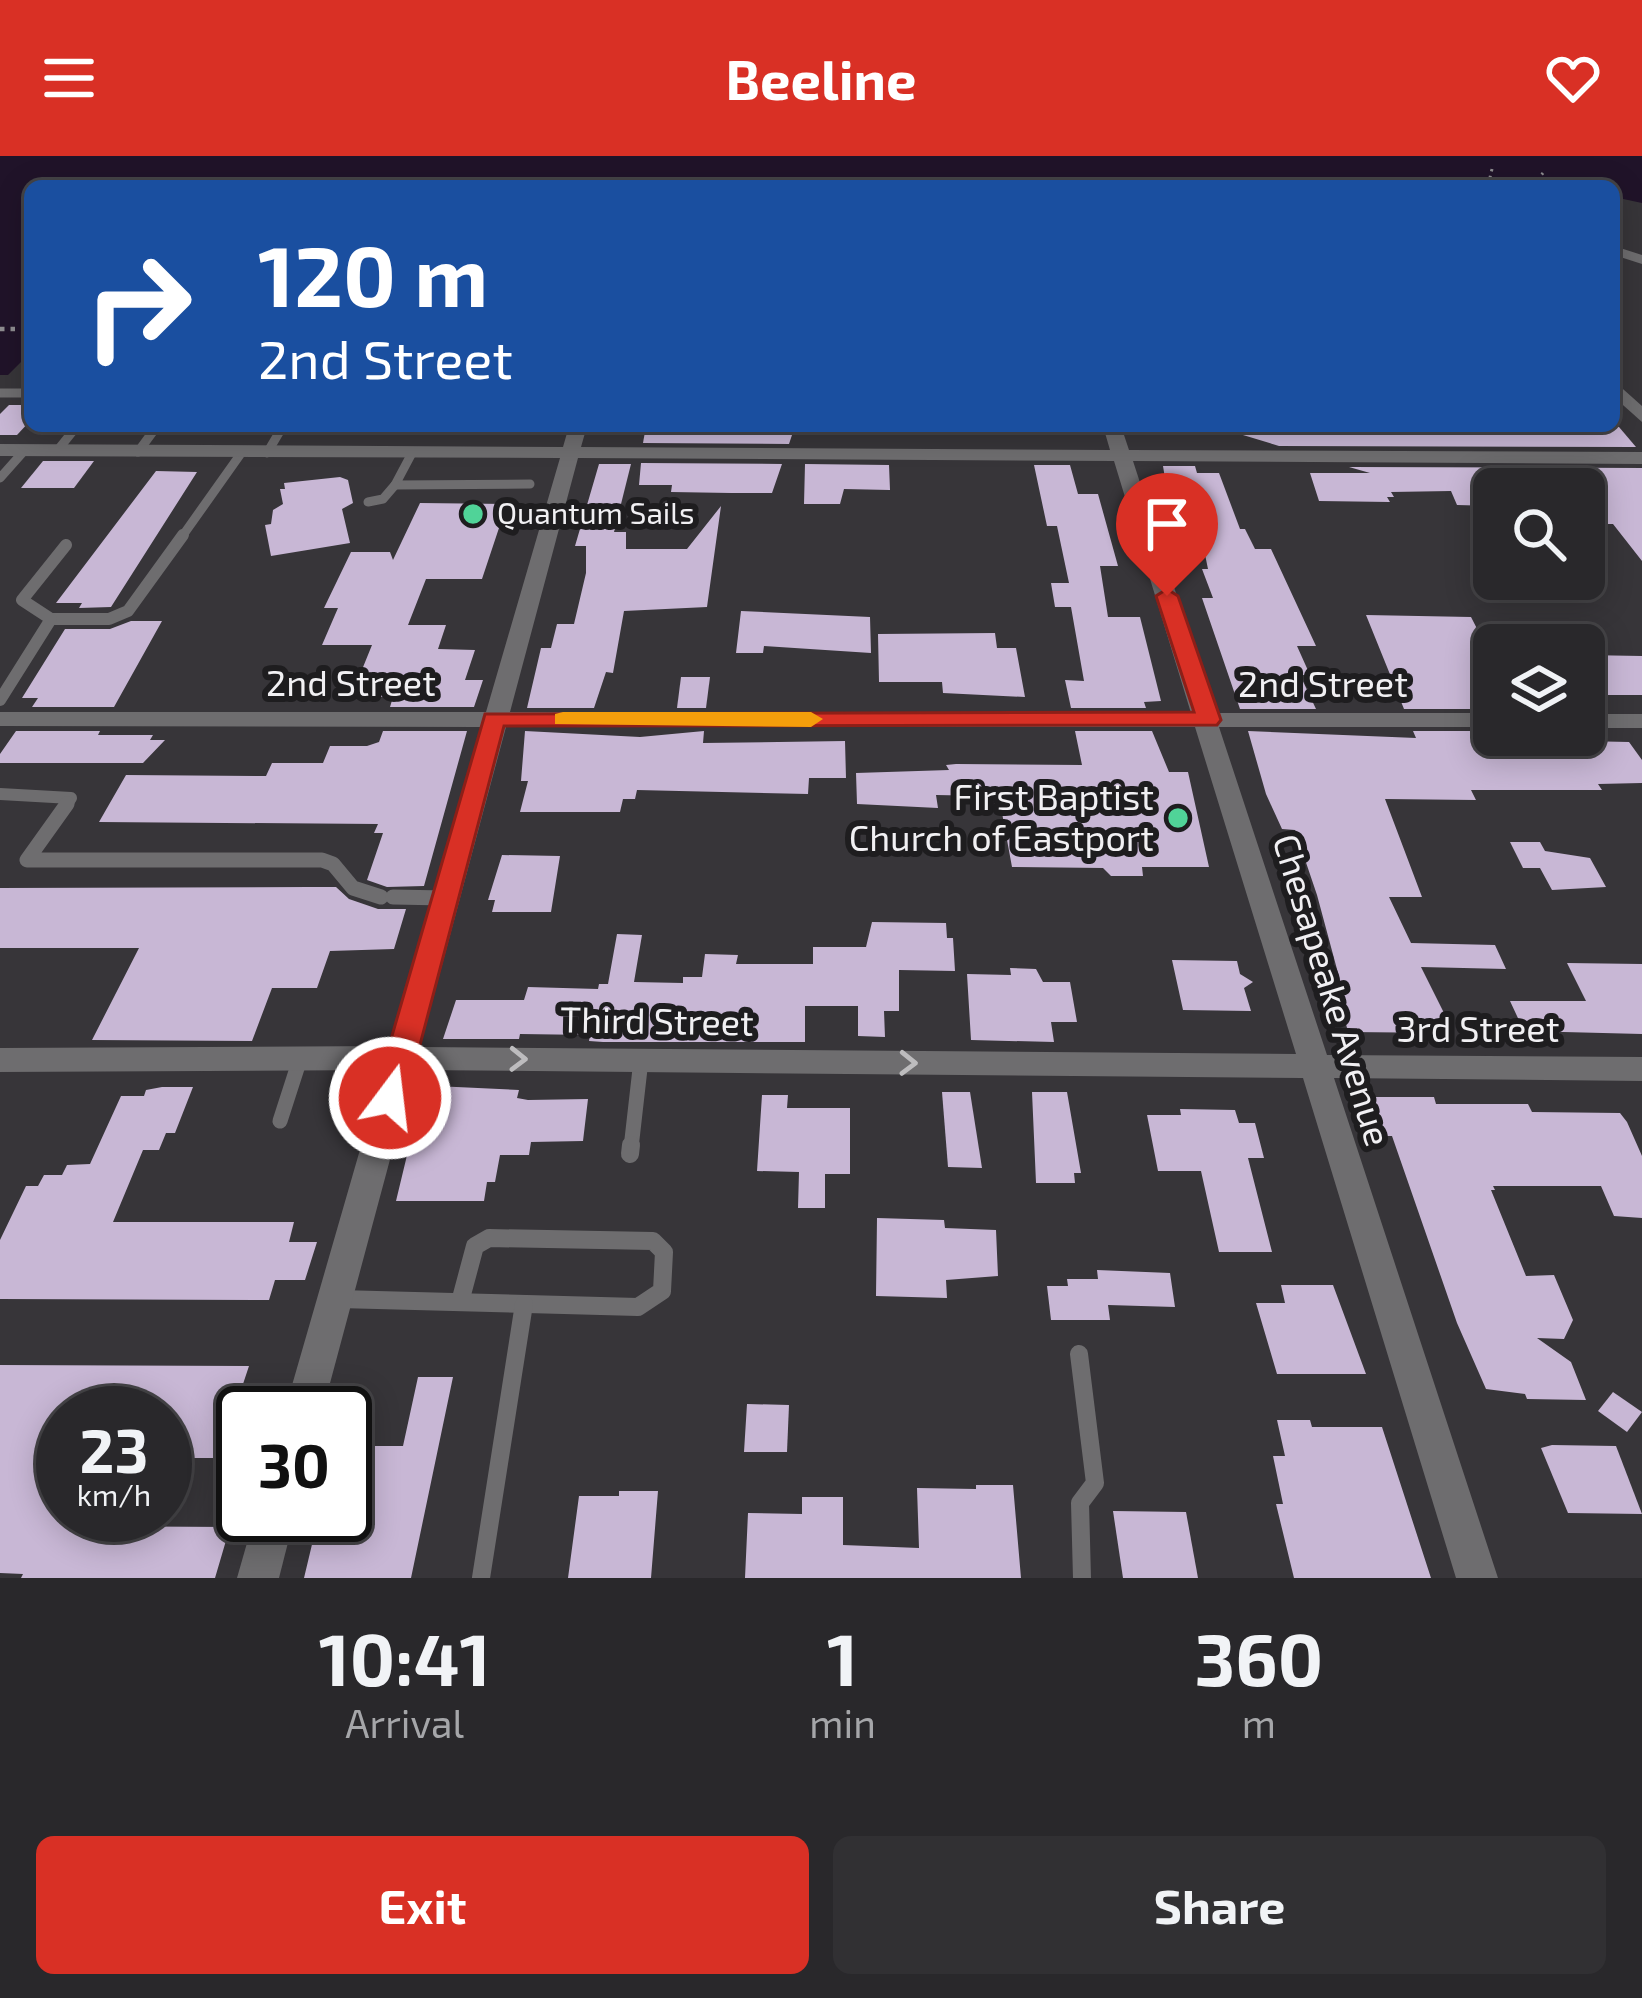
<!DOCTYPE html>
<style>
body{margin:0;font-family:"Exo 2",sans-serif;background:#313033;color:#f1f3f6;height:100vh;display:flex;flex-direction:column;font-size:45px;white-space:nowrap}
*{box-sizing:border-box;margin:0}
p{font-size:39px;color:#a5a6a9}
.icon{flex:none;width:66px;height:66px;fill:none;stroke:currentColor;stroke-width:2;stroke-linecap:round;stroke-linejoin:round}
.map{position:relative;height:1422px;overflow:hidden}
.details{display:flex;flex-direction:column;background:#29282b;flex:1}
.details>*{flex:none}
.guide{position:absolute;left:24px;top:24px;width:1596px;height:252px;border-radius:18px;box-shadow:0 6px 30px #0003,0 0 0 3px #454447;background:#1a4fa0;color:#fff;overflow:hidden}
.fabs{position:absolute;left:1473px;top:312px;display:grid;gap:24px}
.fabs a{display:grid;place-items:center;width:132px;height:132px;border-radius:18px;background:#29282b;box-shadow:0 6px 30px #0003,0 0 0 3px #454447;font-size:60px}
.speed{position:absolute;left:36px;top:1230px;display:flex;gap:24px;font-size:60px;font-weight:700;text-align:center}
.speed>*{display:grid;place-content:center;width:156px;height:156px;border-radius:50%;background:#29282b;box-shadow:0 6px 30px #0003,0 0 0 3px #454447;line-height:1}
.speed small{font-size:30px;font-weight:400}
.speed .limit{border:6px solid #111;border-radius:18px;background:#fff;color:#111}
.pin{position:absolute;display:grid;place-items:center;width:102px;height:102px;color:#fff;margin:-123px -51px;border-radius:50% 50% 50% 0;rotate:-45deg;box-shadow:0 0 12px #0007}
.pin .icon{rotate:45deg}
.me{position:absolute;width:132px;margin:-66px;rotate:15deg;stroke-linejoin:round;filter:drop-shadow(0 0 9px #0008)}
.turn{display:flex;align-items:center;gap:42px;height:252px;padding:0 36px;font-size:54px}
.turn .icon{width:156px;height:156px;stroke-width:2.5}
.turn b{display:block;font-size:84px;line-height:102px}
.eta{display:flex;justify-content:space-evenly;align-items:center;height:204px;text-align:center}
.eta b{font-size:72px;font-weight:700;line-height:84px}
.action{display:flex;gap:24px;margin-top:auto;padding:24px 36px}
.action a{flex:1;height:138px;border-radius:18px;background:#d93025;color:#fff;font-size:48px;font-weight:700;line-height:138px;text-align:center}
.action a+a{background:#313033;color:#f1f3f6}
header{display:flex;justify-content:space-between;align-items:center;height:156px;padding:0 36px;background:#d93025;color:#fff;font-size:54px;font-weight:700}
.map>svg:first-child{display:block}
.water{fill:#201329}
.building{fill:#c8b7d5}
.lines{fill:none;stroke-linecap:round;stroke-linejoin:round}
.path-far1{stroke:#8e8d90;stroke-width:3;stroke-dasharray:3 4.5;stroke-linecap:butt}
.path{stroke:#8e8d90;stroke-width:4.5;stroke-dasharray:4.5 6;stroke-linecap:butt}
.service-far3{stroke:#6e6d6f;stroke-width:9}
.service-far2{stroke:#6e6d6f;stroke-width:12}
.service-far1{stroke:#6e6d6f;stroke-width:15}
.service{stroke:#6e6d6f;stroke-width:18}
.minor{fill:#6e6d6f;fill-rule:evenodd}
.oneway{stroke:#bdbcbe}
.route{fill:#d93025;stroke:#8d1f18;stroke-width:3}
.slow{fill:#f59e0b}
.poi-dot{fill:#50d398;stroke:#1e1d1f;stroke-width:4.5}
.labels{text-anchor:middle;stroke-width:12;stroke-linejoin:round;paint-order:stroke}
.far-poi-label{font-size:30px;fill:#f1f0f3;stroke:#1e1d1f;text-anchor:start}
.street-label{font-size:36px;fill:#f1f0f3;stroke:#1e1d1f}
.poi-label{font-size:36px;fill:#f1f0f3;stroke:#1e1d1f;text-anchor:end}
</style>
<header><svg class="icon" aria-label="menu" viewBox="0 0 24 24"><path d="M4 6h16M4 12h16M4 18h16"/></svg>Beeline<svg class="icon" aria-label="heart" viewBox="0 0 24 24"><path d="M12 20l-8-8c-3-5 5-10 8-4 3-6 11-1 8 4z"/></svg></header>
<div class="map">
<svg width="1642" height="1422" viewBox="0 0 1642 1422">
<rect width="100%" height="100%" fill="#373539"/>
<!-- water -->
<polygon class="water" points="0,0 1642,0 1642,47 1614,41 1614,30 1467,27 30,30 30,197 8,219 0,219"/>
<!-- building -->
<g class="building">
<polygon points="9,249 30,249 30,265 17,279 0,279 0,258"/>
<polygon points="646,270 795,270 789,288 643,287"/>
<polygon points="1234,270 1607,270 1619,271 1636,291 1279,290 1233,276"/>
<polygon points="43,305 94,305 74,332 21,332"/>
<polygon points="641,307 782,308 772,337 731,337 671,336 672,329 639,329"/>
<polygon points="599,308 631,308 614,376 626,376 626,393 687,393 721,350 707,451 624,455 613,517 606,516 594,552 527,552 541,492 551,492 557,468 574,468 586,417 586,390 575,390"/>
<polygon points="805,308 889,309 890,334 844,333 840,348 804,348"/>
<polygon points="1034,309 1070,309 1078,338 1098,338 1118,410 1100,410 1108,461 1140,461 1161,545 1144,546 1146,552 1071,552 1065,524 1084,525 1071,451 1055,451 1051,427 1069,427 1057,370 1047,370"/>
<polygon points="1163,310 1195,310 1197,317 1219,317 1240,373 1245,373 1255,393 1271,393 1316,490 1297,490 1310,519 1300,519 1316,553 1240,553 1202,442 1213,442 1202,413 1208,413 1202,384 1184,343 1168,341"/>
<polygon points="1349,311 1642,312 1642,405 1613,368 1584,368 1584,333 1494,333 1494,350 1457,349 1451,335 1391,336 1394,341 1387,341 1390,346 1319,345 1310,317 1370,317"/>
<polygon points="156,315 197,316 111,451 79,452 82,447 56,447"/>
<polygon points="340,321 348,324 353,347 342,353 350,387 271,400 265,369 271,368 273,354 283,348 280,333 285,333 284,327"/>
<polygon points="420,347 507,348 482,423 426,423 408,469 446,469 438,493 475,494 465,524 483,524 474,551 390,551 393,541 362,541 368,526 357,526 372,489 322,489 338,452 324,452 351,396 390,396 393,404"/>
<polygon points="741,455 870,461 871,497 764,490 763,497 736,497"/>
<polygon points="1366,459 1471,461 1489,496 1494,496 1494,553 1404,553"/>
<polygon points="131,465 162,465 114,551 32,551 38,542 22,542 65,473 110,473"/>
<polygon points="995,477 997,492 1016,492 1025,541 943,537 942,526 879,526 878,478"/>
<polygon points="1584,499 1642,500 1642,539 1584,539"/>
<polygon points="681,521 710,521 706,552 677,552"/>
<polygon points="16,575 100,575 98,579 153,579 150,584 165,584 143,607 0,607 0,598"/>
<polygon points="383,575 467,575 424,730 387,731 367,724 383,677 374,677 378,668 99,666 126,619 266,620 272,607 323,607 330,590 367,590 379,586"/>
<polygon points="525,575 640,581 704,575 703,587 845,585 846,622 809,622 808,638 637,634 635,643 623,643 620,656 520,656 528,625 521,625"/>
<polygon points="1075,575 1152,575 1169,616 1188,616 1209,711 1142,711 1143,720 1111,720 1103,712 1012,711 1000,646 988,645 988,640 936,639 938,652 857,648 856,617 949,614 946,609 956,608 1082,609"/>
<polygon points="1248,575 1416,582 1413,575 1494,575 1494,583 1629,586 1642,604 1642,627 1598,628 1602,634 1471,634 1476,644 1385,643 1422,741 1389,741 1411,787 1495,789 1506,813 1421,811 1454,877 1348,876 1346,868 1340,868 1332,843 1345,843 1317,739 1295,674 1282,673 1266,638"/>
<polygon points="1510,686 1540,686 1545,695 1590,702 1606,731 1552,734 1540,712 1523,712"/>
<polygon points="502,699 560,700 551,756 492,756 495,744 488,744"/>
<polygon points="310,731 336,731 349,743 378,753 406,753 394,793 330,795 317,832 272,832 252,885 92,884 139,792 0,792 0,732"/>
<polygon points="872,766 946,767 947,782 953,782 955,815 899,814 899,855 884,855 885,881 858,880 858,850 805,850 805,886 603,886 589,885 590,879 520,878 519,883 443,883 456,844 524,844 528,831 598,833 599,828 608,828 617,778 642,779 634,826 683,827 683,821 702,821 705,798 738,799 736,808 813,808 813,791 866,791"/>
<polygon points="1172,804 1237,805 1240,818 1253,826 1244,832 1251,855 1183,854"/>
<polygon points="1567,807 1642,808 1642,878 1524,875 1510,845 1586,845"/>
<polygon points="1010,812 1036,813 1043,826 1070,826 1077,866 1051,866 1054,886 971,884 967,818 1011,819"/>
<polygon points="435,930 519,934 517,942 528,944 588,943 583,985 531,986 529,999 500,999 495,1026 487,1026 484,1045 396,1045 422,937"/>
<polygon points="162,931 193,931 175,977 166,977 159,994 143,994 113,1066 294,1066 289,1086 317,1086 305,1124 275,1124 269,1144 0,1143 0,1084 26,1030 38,1030 44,1019 62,1019 67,1009 90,1008 121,940 144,940 146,934"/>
<polygon points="942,936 970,936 982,1012 948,1011"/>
<polygon points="1032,936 1067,936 1081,1017 1074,1017 1075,1027 1036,1027"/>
<polygon points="762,939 788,939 787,952 850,952 850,1018 825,1018 825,1052 798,1052 799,1016 757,1015"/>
<polygon points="1364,941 1434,941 1436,948 1528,948 1532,956 1620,957 1627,966 1642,1000 1642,1062 1614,1060 1601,1030 1493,1030 1495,1034 1491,1034 1526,1120 1554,1119 1573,1164 1564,1183 1537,1182 1571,1206 1586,1244 1527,1243 1525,1238 1486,1233 1457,1167 1392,980 1383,980 1380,969 1373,968"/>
<polygon points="1180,953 1235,954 1239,967 1255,967 1264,1002 1248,1002 1272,1096 1219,1096 1201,1015 1158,1015 1147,959 1181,959"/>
<polygon points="877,1062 944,1064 945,1072 996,1074 998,1120 946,1124 947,1142 876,1140"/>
<polygon points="1097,1114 1170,1117 1175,1151 1108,1149 1110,1164 1051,1164 1047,1130 1068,1130 1067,1123 1098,1123"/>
<polygon points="1281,1129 1333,1129 1366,1218 1277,1218 1256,1147 1285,1147"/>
<polygon points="0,1209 249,1210 241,1234 273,1233 266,1257 243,1257 243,1279 227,1278 220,1302 165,1302 165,1257 63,1257 63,1317 48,1353 63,1354 63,1370 230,1371 215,1422 21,1422 23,1418 0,1417"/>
<polygon points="418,1221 453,1221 411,1422 304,1422 319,1359 345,1359 345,1324 353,1290 403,1290"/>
<polygon points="1613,1236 1642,1256 1627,1276 1598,1255"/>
<polygon points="747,1248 789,1249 787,1296 744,1296"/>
<polygon points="1277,1264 1310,1264 1312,1271 1382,1271 1431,1422 1294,1422 1276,1348 1283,1348 1273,1300 1285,1300"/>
<polygon points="1552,1289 1616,1290 1642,1358 1568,1357 1541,1292"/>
<polygon points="976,1329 1013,1329 1021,1422 745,1422 748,1357 802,1358 802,1341 843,1341 843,1389 919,1392 917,1332 976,1333"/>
<polygon points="619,1335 658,1335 651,1422 568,1422 579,1340 619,1340"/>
<polygon points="1113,1355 1186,1356 1198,1422 1123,1422"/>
</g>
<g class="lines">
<!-- path-far1 -->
<g class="path-far1">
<polyline points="1488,30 1492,13"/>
<polyline points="1532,30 1543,17"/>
<polyline points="1614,37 1620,33"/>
</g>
<!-- path -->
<polyline class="path" points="0,173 30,173"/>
<!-- service-far3 -->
<g class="service-far3">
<polyline points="0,237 30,237"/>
<polyline points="57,295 77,270"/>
<polyline points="138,296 157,270"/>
<polyline points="267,297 283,270"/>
<polyline points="412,297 395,329 530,328"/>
<polyline points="0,322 24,295"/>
<polyline points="368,346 383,343 395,329"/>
<polyline points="181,382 242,296"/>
</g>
<!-- service-far2 -->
<g class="service-far2">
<polyline points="51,463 109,463 128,455 183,379"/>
<polyline points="0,544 51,463 22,444 66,389"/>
<polyline points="0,638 71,642 65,651"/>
</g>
<!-- service-far1 -->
<g class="service-far1">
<polyline points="67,648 27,704 322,704 333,708 353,732 381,741"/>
<polyline points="393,741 445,742"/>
<polyline points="280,965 300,903"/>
<polyline points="631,992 641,904"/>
</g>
<!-- service -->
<g class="service">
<polyline points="630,998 631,989"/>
<polyline points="339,1143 638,1151 662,1135 664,1096 653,1085 489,1082 475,1090 460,1146"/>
<polyline points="1079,1198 1095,1327 1080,1347 1082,1422"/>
<polyline points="481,1422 524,1148"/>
</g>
<!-- minor -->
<g class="minor">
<polygon points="1614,90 1642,99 1642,108 1614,99"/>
<polygon points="1614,225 1642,250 1642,266 1614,241"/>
<path d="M569,270H587L581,291L1110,294L1103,270H1121L1129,294L1642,296V308L1133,305L1215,557H1494V571H1219L1327,899L1642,901V925L1334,922L1498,1422H1456L1303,922L414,914L322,1257H284L383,914L0,916V892L390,890L482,571L0,570V556H486L560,302L0,300V288L563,291ZM578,302L1114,305L1191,557L510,556ZM506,571H1195L1296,898L420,891Z"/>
<rect x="1584" y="558" width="58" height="14"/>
<polygon points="255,1359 295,1359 279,1422 237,1422"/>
</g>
</g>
<!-- one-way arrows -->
<defs><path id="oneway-chevron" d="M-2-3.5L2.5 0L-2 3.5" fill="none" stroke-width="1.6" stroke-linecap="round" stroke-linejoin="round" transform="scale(3)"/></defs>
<g class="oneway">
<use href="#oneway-chevron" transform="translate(518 903) rotate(1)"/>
<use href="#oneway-chevron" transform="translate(908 907) rotate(1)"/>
</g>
<!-- route -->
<polygon class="route" points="1167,433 1178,440 1221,564 1217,569 504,570 406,942 401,951 390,954 378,951 374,942 485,558 1194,556 1156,440"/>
<!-- slow -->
<polygon class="slow" points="563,556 811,556 823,563 811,571 555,568 555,558"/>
<!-- markers -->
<g class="poi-dot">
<circle cx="473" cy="358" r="12"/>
<circle cx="1178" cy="662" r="12"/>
</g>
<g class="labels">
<!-- far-poi labels -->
<g class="far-poi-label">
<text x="497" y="368">Quantum Sails</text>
</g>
<!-- street labels -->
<g class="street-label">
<text x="351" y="540">2nd Street</text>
<text x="1323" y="541">2nd Street</text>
<text transform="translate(1332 834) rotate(73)" y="13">Chesapeake Avenue</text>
<text transform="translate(657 865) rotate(1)" y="13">Third Street</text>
<text x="1478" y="886">3rd Street</text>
</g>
<!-- poi labels -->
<g class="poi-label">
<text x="1154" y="654">First Baptist<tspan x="1154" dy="41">Church of Eastport</tspan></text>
</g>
</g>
</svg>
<div class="fabs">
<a><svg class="icon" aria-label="search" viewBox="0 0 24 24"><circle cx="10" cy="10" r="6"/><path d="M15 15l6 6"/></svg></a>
<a><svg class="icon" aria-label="layers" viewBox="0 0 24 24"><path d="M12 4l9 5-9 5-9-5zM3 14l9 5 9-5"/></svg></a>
</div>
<div class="speed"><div>23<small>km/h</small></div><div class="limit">30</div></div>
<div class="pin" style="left:1167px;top:440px;background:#d93025"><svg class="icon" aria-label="arrive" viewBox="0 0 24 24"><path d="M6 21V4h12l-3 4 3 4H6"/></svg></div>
<svg class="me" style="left:390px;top:942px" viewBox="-20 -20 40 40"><circle r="17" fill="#d93025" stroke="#fff" stroke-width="3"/><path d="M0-11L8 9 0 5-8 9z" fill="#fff"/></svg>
<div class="guide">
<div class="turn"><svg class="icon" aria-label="right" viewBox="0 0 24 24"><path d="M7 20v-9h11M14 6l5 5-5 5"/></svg><div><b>120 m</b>2nd Street</div></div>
</div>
</div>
<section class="details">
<div class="eta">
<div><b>10:41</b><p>Arrival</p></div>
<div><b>1</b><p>min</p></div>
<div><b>360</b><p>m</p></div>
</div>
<div class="action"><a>Exit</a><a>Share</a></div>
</section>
